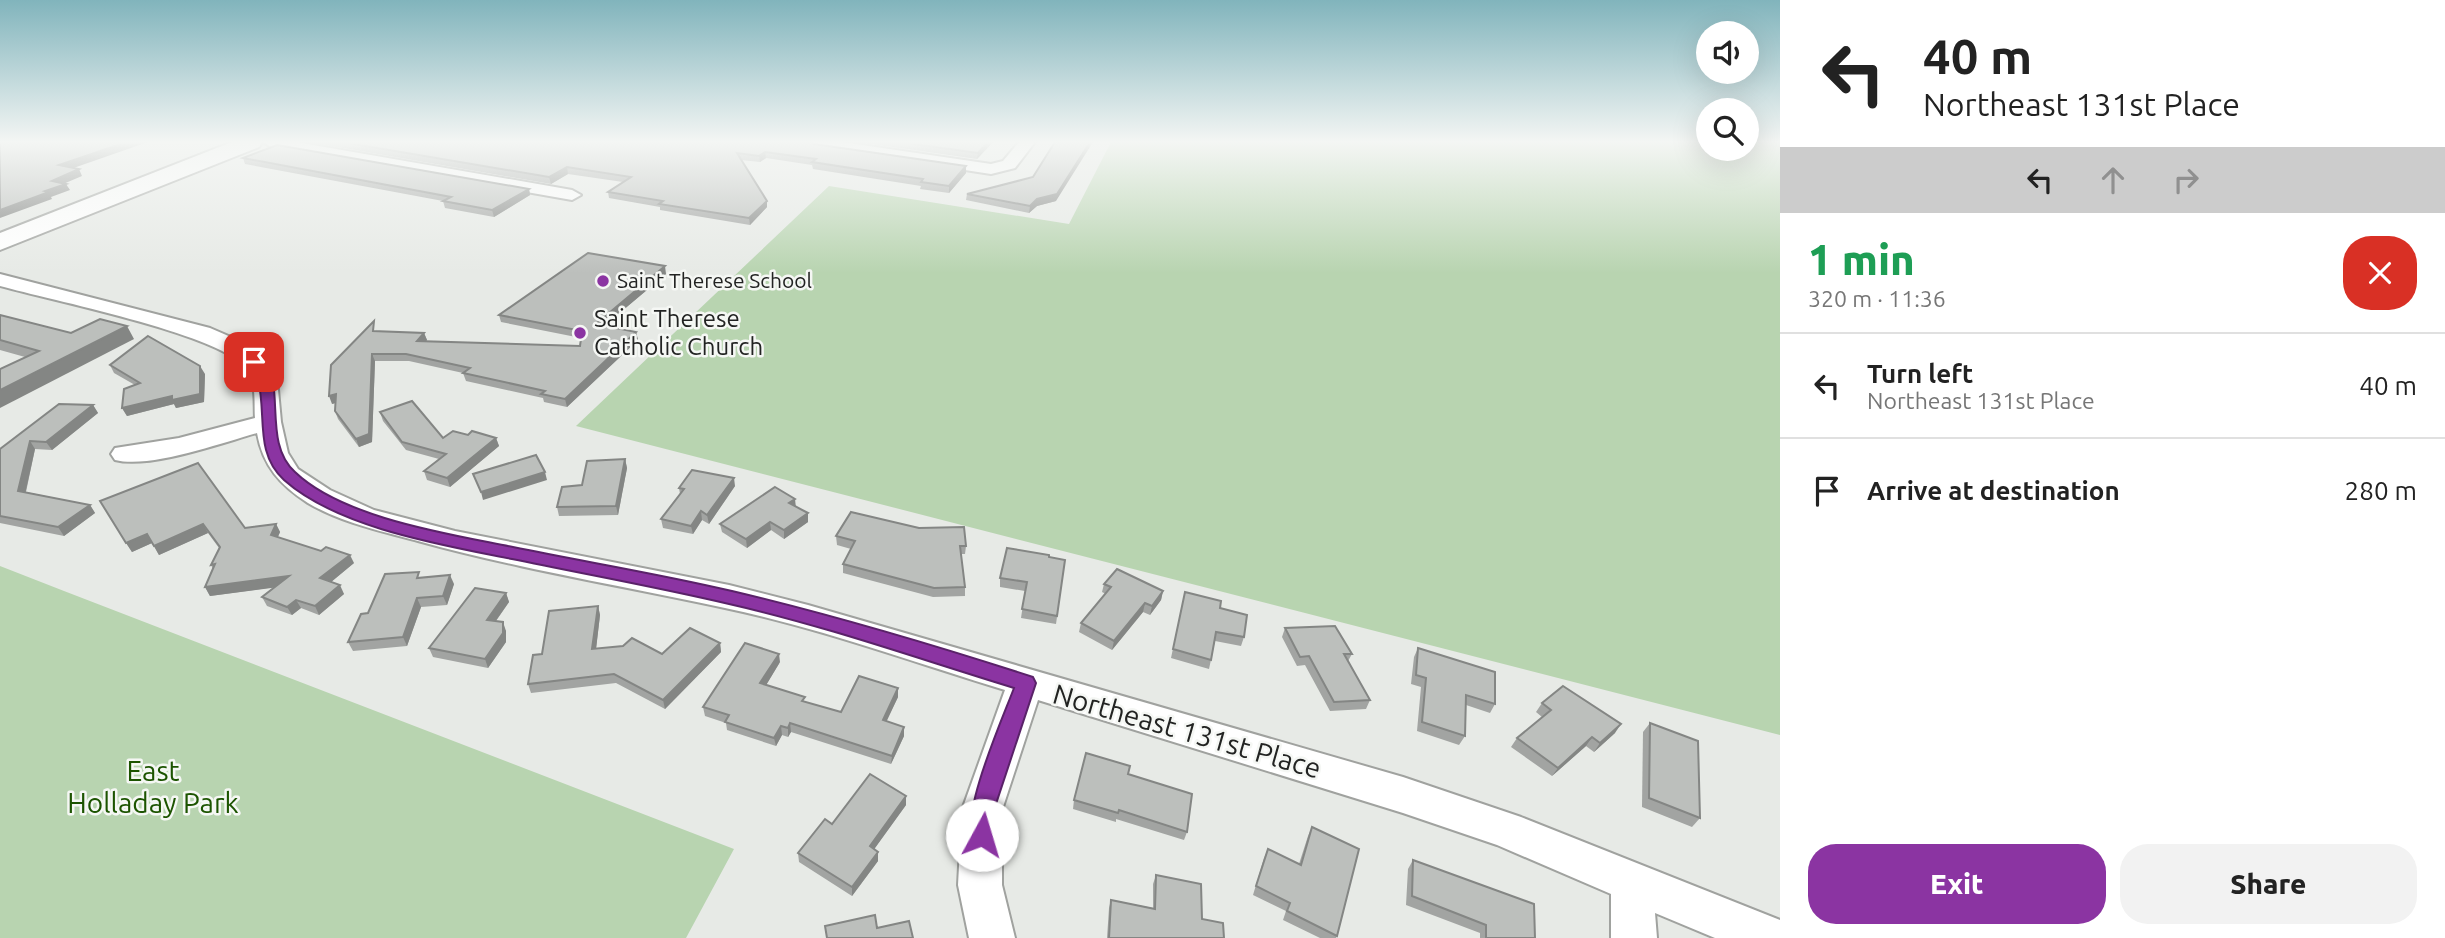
<!DOCTYPE html>
<meta charset="utf-8">
<style>
body{margin:0;font-family:Ubuntu,sans-serif;background:#f2f2f2;color:#222;height:100vh;display:flex;flex-direction:column;font-size:26px;white-space:nowrap}
*{box-sizing:border-box;margin:0}
p{font-size:23px;color:#767676}
.icon{flex:none;width:38px;height:38px;fill:none;stroke:currentColor;stroke-width:2;stroke-linecap:round;stroke-linejoin:round}
.map{position:relative;flex:1;overflow:hidden}
.side{display:flex;flex-direction:column;background:#fff;width:665px}
.side>*{flex:none}
.top-card{background:#fff;color:#222;overflow:hidden}
.buttons{position:absolute;left:1696px;top:21px;display:grid;gap:14px}
.buttons a{display:grid;place-items:center;width:63px;height:63px;border-radius:50%;background:#fff;box-shadow:0 7px 28px #0002;font-size:35px}
.pin{position:absolute;display:grid;place-items:center;width:60px;height:60px;color:#fff;margin:-30px;border-radius:14px;box-shadow:0 4px 10px #0006}
.me{position:absolute;width:77px;margin:-38px;rotate:6deg;stroke-linejoin:round;filter:drop-shadow(0 0 5px #0008)}
.turn{display:flex;align-items:center;gap:24px;height:147px;padding:0 28px;font-size:32px}
.turn .icon{width:91px;height:91px;stroke-width:2.5}
.turn b{display:block;font-size:49px;line-height:60px}
.lanes{display:flex;align-items:center;height:66px;padding:0 28px;background:#0003;justify-content:center;gap:35px;direction:ltr}
.lanes .off{opacity:.35}
.round{display:grid;place-items:center;flex:none;width:74px;height:74px;border-radius:28px;background:#f2f2f2}
.head{display:flex;align-items:center;justify-content:space-between;height:119px;padding:0 28px}
h1{font-size:42px;font-weight:800;line-height:52px;color:#1e9e55}
.primary-button{display:flex;gap:14px;margin-top:auto;padding:14px 28px}
.primary-button a{flex:1;height:80px;border-radius:28px;background:#8b34a2;color:#fff;font-size:28px;font-weight:800;line-height:80px;text-align:center}
.primary-button a+a{background:#f2f2f2;color:#222}
ul{padding:0;list-style:none}
li{display:flex;align-items:center;gap:21px;height:105px;padding:0 28px;border-top:2px solid #e0e0e0}
li div{flex:1}
li b{display:block;font-size:26px}
li em{font-style:normal}
main{display:flex;flex:1;min-height:0}
.map>svg:first-child{display:block}
.green{fill:#b8d4b0}
.lines{fill:none;stroke-linecap:round;stroke-linejoin:round}
.street-casing{stroke:#a0a29f;stroke-width:4}
.secondary-casing{stroke:#a0a29f;stroke-width:4}
.street{fill:#fff;fill-rule:evenodd}
.secondary{fill:#fff;fill-rule:evenodd}
.wall{fill:#a2a4a2}
.shaded-wall{fill:#848684}
.building{fill:#bcbfbc;stroke:#848684;stroke-width:2}
.route{fill:#8b34a2;stroke:#5a2269;stroke-width:2}
.poi-dot{fill:#8b34a2;stroke:#f5f7f4;stroke-width:2.5}
.labels{text-anchor:middle;stroke-width:5;stroke-linejoin:round;paint-order:stroke}
.far-poi-label{font-size:21px;fill:#222322;stroke:#f5f7f4;text-anchor:start}
.poi-label{font-size:24px;fill:#222322;stroke:#f5f7f4;text-anchor:start}
.near-street-label{font-size:28px;fill:#222322;stroke:#f5f7f4}
.near-park-label{font-size:28px;fill:#1c5400;stroke:#f5f7f4}
</style>
<main>
<div class="map">
<svg width="1780" height="938" viewBox="0 0 1780 938">
<rect width="100%" height="100%" fill="#e7eae6"/>
<!-- green -->
<g class="green">
<polygon points="1111,142 1708,142 1708,149 1746,149 1747,142 1780,142 1780,735 576,426 829,186 1069,224"/>
<polygon points="0,566 64,591 734,849 686,938 0,938"/>
</g>
<g class="lines">
<!-- street casing -->
<g class="street-casing">
<g id="street">
<polygon points="263,142 296,142 572,190 581,195 572,200 271,147"/>
<polygon points="807,142 842,142 991,164 1003,161 1019,142 1035,142 1015,168 991,174 815,147"/>
<path d="M0,274L210,328L247,344L263,357L277,379L281,422L288,453L298,469L330,490L374,510L455,531L729,585L808,605L1403,777L1521,817L1780,920V938H1715L1655,913L1657,938H1611V894L1497,845L1403,813L1038,700L1002,810V885L1015,938H969L958,885L962,810L1005,690C913,662 820,628 725,608C623,586 519,569 418,541C381,531 342,523 308,503C280,485 263,466 257,433C221,443 150,469 115,460L111,454L115,448L179,438L255,418C254,400 257,380 244,366C215,333 50,300 0,286Z"/>
</g>
</g>
<!-- secondary casing -->
<g class="secondary-casing">
<polygon id="secondary" points="232,142 262,142 259,147 0,250 0,233"/>
</g>
<!-- street -->
<use href="#street" class="street"/>
<!-- secondary -->
<use href="#secondary" class="secondary"/>
</g>
<!-- wall -->
<g class="wall">
<polygon points="309,142 811,142 814,144 966,166 966,173 949,193 920,189 921,186 813,169 812,165 766,158 760,162 741,160 767,207 750,225 660,210 660,207 609,198 608,192 623,182 568,174 551,184"/>
<polygon points="858,142 993,142 977,159"/>
<polygon points="243,158 529,189 530,195 494,217 445,208 443,201 245,164"/>
<polygon points="967,194 1056,201 1037,206 1029,213 966,200"/>
<polygon points="666,274 604,326 636,332 638,340 567,407 544,402 543,398 466,381 463,373 409,361 375,361 372,442 359,447 338,419 335,411 335,403 332,404 377,329 376,331 424,333 427,340 426,341 580,346 581,338 501,322 499,315"/>
<polygon points="0,315 71,333 134,339 25,357 0,350"/>
<polygon points="110,365 205,374 204,402 176,408 174,404 127,416 122,408 135,385 114,373"/>
<polygon points="93,405 98,413 52,450 35,449 26,492 90,505 95,513 64,536 0,523 0,449"/>
<polygon points="380,412 443,438 468,435 496,438 499,446 450,487 427,480 424,471 439,459 406,450 383,421"/>
<polygon points="625,459 627,468 618,515 559,516 557,507 582,485"/>
<polygon points="735,486 709,524 702,520 693,534 663,528 661,519 680,494 679,488"/>
<polygon points="100,501 245,528 276,524 280,532 278,537 354,563 331,582 344,594 319,615 301,608 292,615 267,606 262,597 275,587 210,596 205,587 213,569 211,565 219,548 208,533 159,555 152,543 132,552"/>
<polygon points="796,506 808,522 784,539 771,530 747,548 722,532 720,524"/>
<polygon points="836,536 966,546 965,554 961,554 965,587 965,596 933,597 843,573 843,564 851,549 837,545"/>
<polygon points="1049,557 1065,560 1056,624 1021,618 1025,591 1000,587 1000,578"/>
<polygon points="421,578 454,584 447,605 421,607 407,646 353,651 348,642 368,613"/>
<polygon points="1104,584 1163,591 1161,600 1150,615 1143,612 1112,650 1079,632 1081,623 1106,594 1102,592"/>
<polygon points="506,593 509,602 496,621 506,631 506,642 488,668 433,657 429,648"/>
<polygon points="1183,601 1220,608 1244,637 1241,646 1215,641 1209,669 1171,658"/>
<polygon points="598,606 600,615 596,649 662,654 720,643 721,652 665,709 616,683 531,693 528,684 542,654"/>
<polygon points="1285,628 1352,654 1348,661 1370,700 1366,709 1330,711 1305,665 1297,666 1282,637"/>
<polygon points="1418,648 1495,704 1490,713 1466,705 1465,736 1459,745 1417,731 1421,687 1411,684 1414,657"/>
<polygon points="780,662 766,685 805,702 841,712 898,688 898,697 886,721 904,727 904,736 891,764 791,732 788,737 782,735 776,746 727,730 726,723 705,716 703,707"/>
<polygon points="1542,703 1615,733 1594,752 1586,746 1552,776 1511,747 1517,738 1542,717 1536,712"/>
<polygon points="1650,723 1700,818 1692,827 1642,807 1643,732"/>
<polygon points="1128,774 1187,832 1184,840 1116,819 1116,822 1073,809 1074,800"/>
<polygon points="906,796 906,805 874,849 878,861 852,896 799,862 798,853 832,824"/>
<polygon points="1312,827 1337,936 1336,938 1320,938 1283,920 1286,911 1253,895 1264,858 1268,849 1299,864 1308,836"/>
<polygon points="1413,860 1535,938 1480,938 1480,933 1406,905 1408,869"/>
<polygon points="1156,875 1202,919 1224,938 1107,938 1109,908 1111,900 1153,908 1153,884"/>
</g>
<!-- shaded-wall -->
<g class="shaded-wall">
<polygon points="127,142 148,142 62,172 59,165"/>
<polygon points="988,142 993,142 977,159 978,153"/>
<polygon points="1090,142 1093,142 1056,201 1037,206 1029,213 1030,206"/>
<polygon points="765,152 766,158 760,162 759,156"/>
<polygon points="966,166 966,173 949,193 949,186"/>
<polygon points="567,167 568,174 551,184 549,177"/>
<polygon points="79,169 82,176 56,187 66,184 70,190 51,197 52,199 0,218 0,210 45,191 52,181"/>
<polygon points="529,189 530,195 494,217 492,210"/>
<polygon points="767,201 767,207 750,225 749,218"/>
<polygon points="665,266 666,274 597,332 596,324"/>
<polygon points="127,326 134,339 0,408 0,390"/>
<polygon points="636,332 638,340 567,407 565,399"/>
<polygon points="424,333 427,340 419,349 417,341"/>
<polygon points="372,354 375,361 372,442 359,447 356,439"/>
<polygon points="200,366 205,374 204,402 176,408 174,404 127,416 122,408"/>
<polygon points="336,394 339,402 332,404 329,396"/>
<polygon points="93,405 98,413 52,450 46,442"/>
<polygon points="496,438 499,446 450,487 447,478"/>
<polygon points="30,441 35,449 24,499 18,491"/>
<polygon points="625,459 627,468 618,515 616,506"/>
<polygon points="545,472 547,480 483,500 481,492"/>
<polygon points="734,478 735,486 709,524 707,515"/>
<polygon points="795,499 796,508 789,503"/>
<polygon points="90,505 95,513 64,536 58,527"/>
<polygon points="701,511 702,520 693,534 691,526"/>
<polygon points="808,513 808,522 784,539 784,530"/>
<polygon points="770,522 771,530 747,548 746,539"/>
<polygon points="203,524 208,533 159,555 154,546"/>
<polygon points="276,524 280,532 275,543 271,535"/>
<polygon points="147,534 152,543 132,552 126,543"/>
<polygon points="350,555 354,563 325,587 320,578"/>
<polygon points="450,575 454,584 447,605 443,596"/>
<polygon points="289,576 294,585 210,596 205,587"/>
<polygon points="340,585 344,594 319,615 315,606"/>
<polygon points="1163,591 1161,600 1150,615 1152,606"/>
<polygon points="506,593 509,602 490,629 487,620"/>
<polygon points="417,598 421,607 407,646 403,637"/>
<polygon points="296,600 301,608 292,615 287,607"/>
<polygon points="1145,603 1143,612 1112,650 1114,641"/>
<polygon points="598,606 600,615 595,658 592,649"/>
<polygon points="503,622 506,631 506,642 488,668 485,659"/>
<polygon points="720,643 721,652 665,709 663,700"/>
<polygon points="779,654 780,662 762,692 760,683"/>
<polygon points="898,688 898,697 883,729 883,720"/>
<polygon points="790,723 791,732 788,737 788,728"/>
<polygon points="1621,724 1615,733 1594,752 1600,743"/>
<polygon points="781,726 782,735 776,746 774,738"/>
<polygon points="904,727 904,736 891,764 892,756"/>
<polygon points="1592,737 1586,746 1552,776 1558,768"/>
<polygon points="906,796 906,805 870,855 870,846"/>
<polygon points="878,852 878,861 852,896 852,887"/>
</g>
<!-- building -->
<g class="building">
<polygon points="0,142 127,142 59,165 79,169 52,181 66,184 45,191 49,192 0,210"/>
<polygon points="342,142 811,142 814,144 966,166 949,186 921,182 923,179 812,162 816,159 765,152 759,156 737,153 767,201 749,218 659,204 663,201 608,192 631,177 567,167 549,177"/>
<polygon points="899,142 988,142 978,153"/>
<polygon points="1055,142 1090,142 1057,194 1037,199 1030,206 967,194 1033,177"/>
<polygon points="277,145 529,189 492,210 443,201 451,197 243,158"/>
<polygon points="588,253 665,266 596,324 636,332 565,399 541,394 545,391 463,373 470,368 406,354 372,354 369,434 356,439 335,411 336,394 329,396 331,365 374,321 373,331 424,333 417,341 580,346 582,331 499,315"/>
<polygon points="0,315 71,333 100,319 127,326 0,390 0,369 39,351 0,340"/>
<polygon points="148,336 200,366 200,394 172,400 172,396 122,408 124,389 140,383 110,365"/>
<polygon points="412,401 443,438 453,431 468,435 472,431 496,438 447,478 424,471 446,454 402,442 380,412"/>
<polygon points="59,404 93,405 46,442 30,441 18,491 90,505 58,527 0,516 0,449"/>
<polygon points="536,455 545,472 481,492 473,474"/>
<polygon points="625,459 616,506 557,507 562,487 582,485 587,461"/>
<polygon points="198,463 245,528 276,524 271,535 321,551 326,547 350,555 320,578 340,585 315,606 296,600 287,607 262,597 289,576 205,587 215,564 211,565 220,547 203,524 154,546 147,534 126,543 100,501"/>
<polygon points="692,470 734,478 707,515 701,511 691,526 661,519 684,489 679,488"/>
<polygon points="775,487 795,499 789,503 808,513 784,530 770,522 746,539 720,524"/>
<polygon points="851,512 919,528 964,527 966,546 960,546 965,587 934,588 843,564 855,541 836,536"/>
<polygon points="1007,548 1049,555 1049,557 1065,560 1057,616 1022,609 1027,582 1000,578"/>
<polygon points="1117,569 1163,591 1152,606 1145,603 1114,641 1081,623 1111,587 1104,584"/>
<polygon points="419,572 417,578 450,575 443,596 417,598 403,637 348,642 361,614 368,613 385,574"/>
<polygon points="475,588 506,593 487,620 503,622 503,633 485,659 429,648"/>
<polygon points="1185,592 1221,601 1220,608 1247,615 1244,637 1216,632 1211,660 1173,649"/>
<polygon points="598,606 592,649 623,646 632,638 662,654 690,628 720,643 663,700 614,674 528,684 533,655 542,654 549,611"/>
<polygon points="1335,626 1352,654 1344,654 1370,700 1334,702 1309,656 1300,657 1285,628"/>
<polygon points="745,643 779,654 760,683 805,697 802,701 841,712 859,676 898,688 883,720 904,727 892,756 790,723 788,728 781,726 774,738 725,722 729,715 703,707"/>
<polygon points="1418,648 1495,672 1495,704 1466,695 1465,736 1422,722 1426,678 1416,675"/>
<polygon points="1563,686 1621,724 1600,743 1592,737 1558,768 1517,738 1551,710 1542,703"/>
<polygon points="1650,723 1698,741 1700,818 1649,798"/>
<polygon points="1086,753 1130,766 1128,774 1192,794 1187,832 1119,810 1118,813 1074,800"/>
<polygon points="870,774 906,796 870,846 878,852 852,887 798,853 825,819 832,824"/>
<polygon points="1312,827 1359,849 1337,936 1287,911 1290,903 1256,886 1268,849 1301,865"/>
<polygon points="1413,860 1534,904 1535,938 1486,938 1486,925 1412,896"/>
<polygon points="1156,875 1201,884 1202,919 1223,923 1224,938 1109,938 1111,900 1155,909"/>
<polygon points="875,915 877,928 909,921 913,938 827,938 825,926"/>
</g>
<!-- sky -->
<linearGradient id="sky" x2="0" y2="1"><stop stop-color="#81b4bc"/><stop offset="0.52" stop-color="#f4f6f4"/><stop offset="1" stop-color="#f4f6f4" stop-opacity="0"/></linearGradient>
<rect width="1780" height="273" fill="url(#sky)"/>
<!-- route -->
<path class="route" d="M254,358L259,359C264,366 271,374 273,382C278,411 270,450 295,472C343,518 449,534 513,547C586,562 660,574 732,591C833,615 934,645 1033,677L1036,683L994,810V835L990,842L982,845L973,842C960,814 1002,720 1014,688C919,659 826,626 729,604C657,587 584,574 512,559C442,545 338,528 284,480C254,453 267,414 258,380C257,374 251,367 247,362Z"/>
<!-- markers -->
<g class="poi-dot">
<circle cx="603" cy="281" r="7"/>
<circle cx="580" cy="333" r="7"/>
</g>
<g class="labels">
<!-- far-poi labels -->
<g class="far-poi-label">
<text x="617" y="288">Saint Therese School</text>
</g>
<!-- poi labels -->
<g class="poi-label">
<text x="594" y="327">Saint Therese<tspan x="594" dy="28">Catholic Church</tspan></text>
</g>
<!-- near-street labels -->
<g class="near-street-label">
<text transform="translate(1187 731) rotate(16)" y="10">Northeast 131st Place</text>
</g>
<!-- near-park labels -->
<g class="near-park-label">
<text x="153" y="781">East<tspan x="153" dy="32">Holladay Park</tspan></text>
</g>
</g>
</svg>
<div class="buttons">
<a><svg class="icon" aria-label="sound" viewBox="0 0 24 24"><path d="M4 9h4l5-4v14l-5-4H4zM17 9q2 3 0 6"/></svg></a>
<a><svg class="icon" aria-label="search" viewBox="0 0 24 24"><circle cx="10" cy="10" r="6"/><path d="M15 15l6 6"/></svg></a>
</div>
<div class="pin" style="left:254px;top:362px;background:#d93025"><svg class="icon" aria-label="arrive" viewBox="0 0 24 24"><path d="M6 21V4h12l-3 4 3 4H6"/></svg></div>
<svg class="me" style="left:982px;top:835px" viewBox="-20 -20 40 40"><circle r="19" fill="#fff"/><path d="M0-13L10 11 0 6-10 11z" fill="#8b34a2"/></svg>
</div>
<section class="side">
<div class="top-card">
<div class="turn"><svg class="icon" aria-label="left" viewBox="0 0 24 24"><path d="M17 20v-9H6M10 6l-5 5 5 5"/></svg><div><b>40 m</b>Northeast 131st Place</div></div>
<div class="lanes"><svg class="icon" aria-label="left" viewBox="0 0 24 24"><path d="M17 20v-9H6M10 6l-5 5 5 5"/></svg><svg class="icon off" aria-label="ahead" viewBox="0 0 24 24"><path d="M12 20V5M6 11l6-6 6 6"/></svg><svg class="icon off" aria-label="right" viewBox="0 0 24 24"><path d="M7 20v-9h11M14 6l5 5-5 5"/></svg></div>
</div>
<div class="head"><div><h1>1 min</h1><p>320 m · 11:36</p></div><a class="round" style="background:#d93025;color:#fff"><svg class="icon" aria-label="close" viewBox="0 0 24 24"><path d="M6 6l12 12M18 6L6 18"/></svg></a></div>
<ul>
<li><svg class="icon" aria-label="left" viewBox="0 0 24 24"><path d="M17 20v-9H6M10 6l-5 5 5 5"/></svg><div><b>Turn left</b><p>Northeast 131st Place</p></div><em>40 m</em></li>
<li><svg class="icon" aria-label="arrive" viewBox="0 0 24 24"><path d="M6 21V4h12l-3 4 3 4H6"/></svg><div><b>Arrive at destination</b></div><em>280 m</em></li>
</ul>
<div class="primary-button"><a>Exit</a><a>Share</a></div>
</section>
</main>
